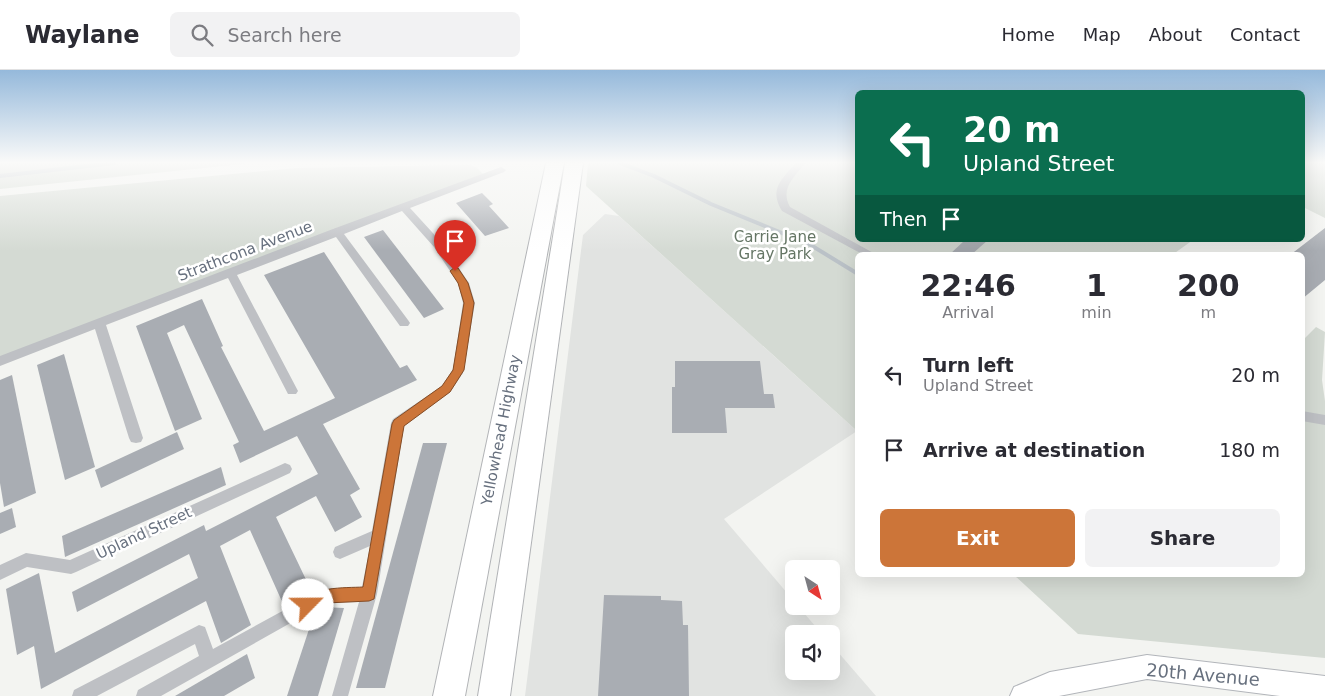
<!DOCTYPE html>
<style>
body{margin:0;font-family:"DejaVu Sans",sans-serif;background:#f2f2f3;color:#2b2b33;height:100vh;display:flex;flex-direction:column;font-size:19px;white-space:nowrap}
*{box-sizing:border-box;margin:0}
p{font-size:16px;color:#7c7c81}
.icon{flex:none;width:28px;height:28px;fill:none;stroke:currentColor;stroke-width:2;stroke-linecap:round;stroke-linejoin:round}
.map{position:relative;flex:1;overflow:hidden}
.drawer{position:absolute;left:855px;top:182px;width:450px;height:325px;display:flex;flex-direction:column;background:#fff;border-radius:8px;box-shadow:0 5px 20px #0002}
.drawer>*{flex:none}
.top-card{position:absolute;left:855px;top:20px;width:450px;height:152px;border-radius:8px;box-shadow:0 5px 20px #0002;background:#0b6e4f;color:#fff;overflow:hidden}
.needle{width:32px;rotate:144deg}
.buttons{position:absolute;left:785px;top:490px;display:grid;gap:10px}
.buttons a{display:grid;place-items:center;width:55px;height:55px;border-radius:8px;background:#fff;box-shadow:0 5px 20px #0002;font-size:25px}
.pin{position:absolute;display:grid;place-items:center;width:42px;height:42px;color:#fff;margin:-51px -21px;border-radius:50% 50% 50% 0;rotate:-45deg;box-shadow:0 0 5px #0007}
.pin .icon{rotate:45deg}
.me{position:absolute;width:55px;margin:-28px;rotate:67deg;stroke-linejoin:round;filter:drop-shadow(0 0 4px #0008)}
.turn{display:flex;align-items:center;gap:18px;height:105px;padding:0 25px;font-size:22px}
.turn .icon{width:65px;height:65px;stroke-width:2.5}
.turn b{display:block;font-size:35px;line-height:42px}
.then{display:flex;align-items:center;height:48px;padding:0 25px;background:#0003;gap:10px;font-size:19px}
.eta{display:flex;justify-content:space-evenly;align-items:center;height:85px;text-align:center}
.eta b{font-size:30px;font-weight:700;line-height:35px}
.action{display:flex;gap:10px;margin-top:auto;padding:10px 25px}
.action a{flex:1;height:58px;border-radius:8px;background:#cc7539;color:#fff;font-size:20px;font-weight:700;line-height:58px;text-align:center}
.action a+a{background:#f2f2f3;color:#2b2b33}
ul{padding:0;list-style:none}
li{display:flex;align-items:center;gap:15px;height:75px;padding:0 25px}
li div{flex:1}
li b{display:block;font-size:19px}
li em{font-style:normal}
header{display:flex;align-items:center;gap:30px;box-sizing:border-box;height:70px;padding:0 25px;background:#fff;border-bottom:1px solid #e1e1e2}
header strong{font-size:24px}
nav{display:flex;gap:28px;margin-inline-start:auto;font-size:18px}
.search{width:350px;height:45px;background:#f2f2f3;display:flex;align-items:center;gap:12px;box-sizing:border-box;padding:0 18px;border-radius:8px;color:#7c7c81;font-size:19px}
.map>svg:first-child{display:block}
.built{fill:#e1e3e1}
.green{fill:#d4dad3}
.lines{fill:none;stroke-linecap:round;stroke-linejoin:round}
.stream{stroke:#bac1c7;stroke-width:4}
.building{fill:#a9adb3}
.secondary-casing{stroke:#b2b5ba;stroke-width:2}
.highway-casing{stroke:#b1b3b6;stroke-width:2}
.street{fill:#bec0c4;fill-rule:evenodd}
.secondary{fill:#fff;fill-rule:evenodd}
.highway{fill:#fff;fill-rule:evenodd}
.route{fill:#cc7539;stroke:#854c25}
.labels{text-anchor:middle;stroke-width:5;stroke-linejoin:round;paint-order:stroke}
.park-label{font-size:15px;fill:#657665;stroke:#fff}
.street-label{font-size:15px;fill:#67707e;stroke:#fff}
.near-street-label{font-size:18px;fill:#67707e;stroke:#fff}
</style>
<header>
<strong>Waylane</strong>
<div class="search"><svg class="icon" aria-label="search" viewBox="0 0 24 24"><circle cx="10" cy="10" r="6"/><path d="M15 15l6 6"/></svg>Search here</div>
<nav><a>Home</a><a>Map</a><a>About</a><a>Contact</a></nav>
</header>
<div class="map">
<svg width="1325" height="626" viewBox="0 0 1325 626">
<rect width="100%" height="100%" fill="#f3f4f1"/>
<!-- built -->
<polygon class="built" points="605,144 619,146 857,361 724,449 794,531 794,536 798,536 822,564 794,564 794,601 831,601 831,574 876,626 525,626 583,165"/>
<!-- green -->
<g class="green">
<polygon points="0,93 252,93 0,119"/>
<polygon points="588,93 857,93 858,170 1193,170 1172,185 858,185 857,361 586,116"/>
<polygon points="1303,93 1325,93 1325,148 1303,137"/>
<polygon points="468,95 476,97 483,104 0,292 0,126 297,98"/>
<polygon points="1316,257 1325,262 1322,310 1325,331 1325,588 1078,564 1014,505 1302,505 1303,270"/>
</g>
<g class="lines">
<!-- stream -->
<g class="stream">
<polyline points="620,93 654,106 711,134 809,174 858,204"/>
<polyline points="0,106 114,93"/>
</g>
</g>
<!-- building -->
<g class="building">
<polygon points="482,123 493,134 489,136 509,158 485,166 456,133"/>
<polygon points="1325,158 1325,210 1302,229 1302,185 1290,185"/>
<polygon points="383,160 444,239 424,248 364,167"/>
<polygon points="965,170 988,170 971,185 949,185"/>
<polygon points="324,182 400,298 407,295 417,310 323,354 360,419 350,425 362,447 335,462 316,426 276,447 311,520 284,536 250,460 220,476 251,555 221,573 206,531 41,619 34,576 17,585 6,519 39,503 55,583 198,508 189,484 77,542 72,522 204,455 206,461 318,404 297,366 240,393 233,375 239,372 184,255 167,263 202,349 175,361 136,256 202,229 223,276 221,277 264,361 335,328 264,205"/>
<polygon points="64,284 95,397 65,410 37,295"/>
<polygon points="675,291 760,291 764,324 773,324 775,338 725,338 727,363 672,363 672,317 675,317"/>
<polygon points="12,305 36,423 4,437 0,413 0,310"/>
<polygon points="177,362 184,379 101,418 95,400"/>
<polygon points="423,373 447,373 385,618 356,618"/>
<polygon points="221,397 226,415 65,487 62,466"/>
<polygon points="12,438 16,457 0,464 0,443"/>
<polygon points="604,525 661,526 661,530 682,531 683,555 688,555 689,626 598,626"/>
<polygon points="322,537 344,538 318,626 287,626 315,541"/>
<polygon points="247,584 255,608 224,626 175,626"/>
</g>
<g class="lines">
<!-- secondary casing -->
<g class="secondary-casing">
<polygon id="secondary" points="1147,585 1325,606 1325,626 1280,626 1147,609 1059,626 1010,626 1014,617 1050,602"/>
</g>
<!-- highway casing -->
<g class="highway-casing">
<g id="highway">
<polygon points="546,93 564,93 465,626 433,626"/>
<polygon points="565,93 583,93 510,626 478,626"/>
</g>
</g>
<!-- street -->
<g class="street">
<path d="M796,93H805C794,108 780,118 790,137L877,185H864L782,141C769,119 781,110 796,93Z"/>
<polygon points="501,97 506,100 504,102 410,138 442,173 469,213 475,233 463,303 450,322 404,356 377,524 348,626 332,626 359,532 326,533 161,626 136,626 138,620 199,586 195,574 97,626 72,626 74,620 199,555 205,557 213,579 319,521 324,519 362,517 370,476 340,489 335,487 333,482 335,477 372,461 391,353 393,349 442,316 453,299 463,233 458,213 434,177 402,141 344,164 408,250 410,253 408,256 400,256 336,167 237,205 298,321 296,324 288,324 228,208 106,255 143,368 141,372 136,373 131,372 129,368 95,259 0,296 0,286 333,159"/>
<polygon points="1302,341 1325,345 1325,355 1302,351"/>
<polygon points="285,393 290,395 292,399 290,403 76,502 71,504 27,497 0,510 0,495 26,483 70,490"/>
</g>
<!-- secondary -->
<use href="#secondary" class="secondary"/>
<!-- highway -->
<use href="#highway" class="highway"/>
</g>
<!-- sky -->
<linearGradient id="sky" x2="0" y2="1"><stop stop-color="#95b9db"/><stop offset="0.51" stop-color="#fafaf9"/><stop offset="1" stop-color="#fafaf9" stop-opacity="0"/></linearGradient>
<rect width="1325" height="181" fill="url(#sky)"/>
<!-- route -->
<path class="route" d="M455,197L458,198L468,213L474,233L464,300L450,322L404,356L374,529L369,531L326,533L308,542L303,540L301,535C309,516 345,518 363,517L392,354L394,350L442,316L453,300L464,233L458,213L450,201Z"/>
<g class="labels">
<!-- park labels -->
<g class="park-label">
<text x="775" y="172">Carrie Jane<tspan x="775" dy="17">Gray Park</tspan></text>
</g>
<!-- street labels -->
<g class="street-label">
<text transform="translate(245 181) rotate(-21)" y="5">Strathcona Avenue</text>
<text transform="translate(501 360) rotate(-79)" y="5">Yellowhead Highway</text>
<text transform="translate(144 463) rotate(-25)" y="5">Upland Street</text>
</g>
<!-- near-street labels -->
<g class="near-street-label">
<text transform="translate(1203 605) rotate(5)" y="6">20th Avenue</text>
</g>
</g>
</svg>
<div class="buttons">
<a><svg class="needle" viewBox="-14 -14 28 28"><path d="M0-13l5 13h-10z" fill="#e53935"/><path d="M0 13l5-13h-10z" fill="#7c7c81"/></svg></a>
<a><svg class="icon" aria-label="sound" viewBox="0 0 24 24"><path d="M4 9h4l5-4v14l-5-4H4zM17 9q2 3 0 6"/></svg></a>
</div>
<div class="pin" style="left:455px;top:201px;background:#d93025"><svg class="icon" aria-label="arrive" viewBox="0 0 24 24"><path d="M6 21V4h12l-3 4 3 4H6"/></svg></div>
<svg class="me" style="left:308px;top:535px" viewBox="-20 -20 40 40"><circle r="19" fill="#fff"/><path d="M0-13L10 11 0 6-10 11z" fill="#cc7539"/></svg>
<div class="top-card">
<div class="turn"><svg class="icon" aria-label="left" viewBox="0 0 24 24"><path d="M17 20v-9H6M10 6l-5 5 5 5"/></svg><div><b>20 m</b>Upland Street</div></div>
<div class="then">Then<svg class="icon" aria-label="arrive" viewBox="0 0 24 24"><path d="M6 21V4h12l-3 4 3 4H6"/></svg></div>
</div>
<section class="drawer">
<div class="eta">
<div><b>22:46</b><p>Arrival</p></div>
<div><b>1</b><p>min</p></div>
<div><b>200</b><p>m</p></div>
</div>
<ul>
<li><svg class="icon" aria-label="left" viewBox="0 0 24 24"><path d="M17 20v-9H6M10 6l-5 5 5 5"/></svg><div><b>Turn left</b><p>Upland Street</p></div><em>20 m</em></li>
<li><svg class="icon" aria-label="arrive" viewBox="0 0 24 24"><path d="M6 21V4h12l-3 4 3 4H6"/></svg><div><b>Arrive at destination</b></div><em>180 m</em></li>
</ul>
<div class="action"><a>Exit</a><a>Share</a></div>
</section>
</div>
